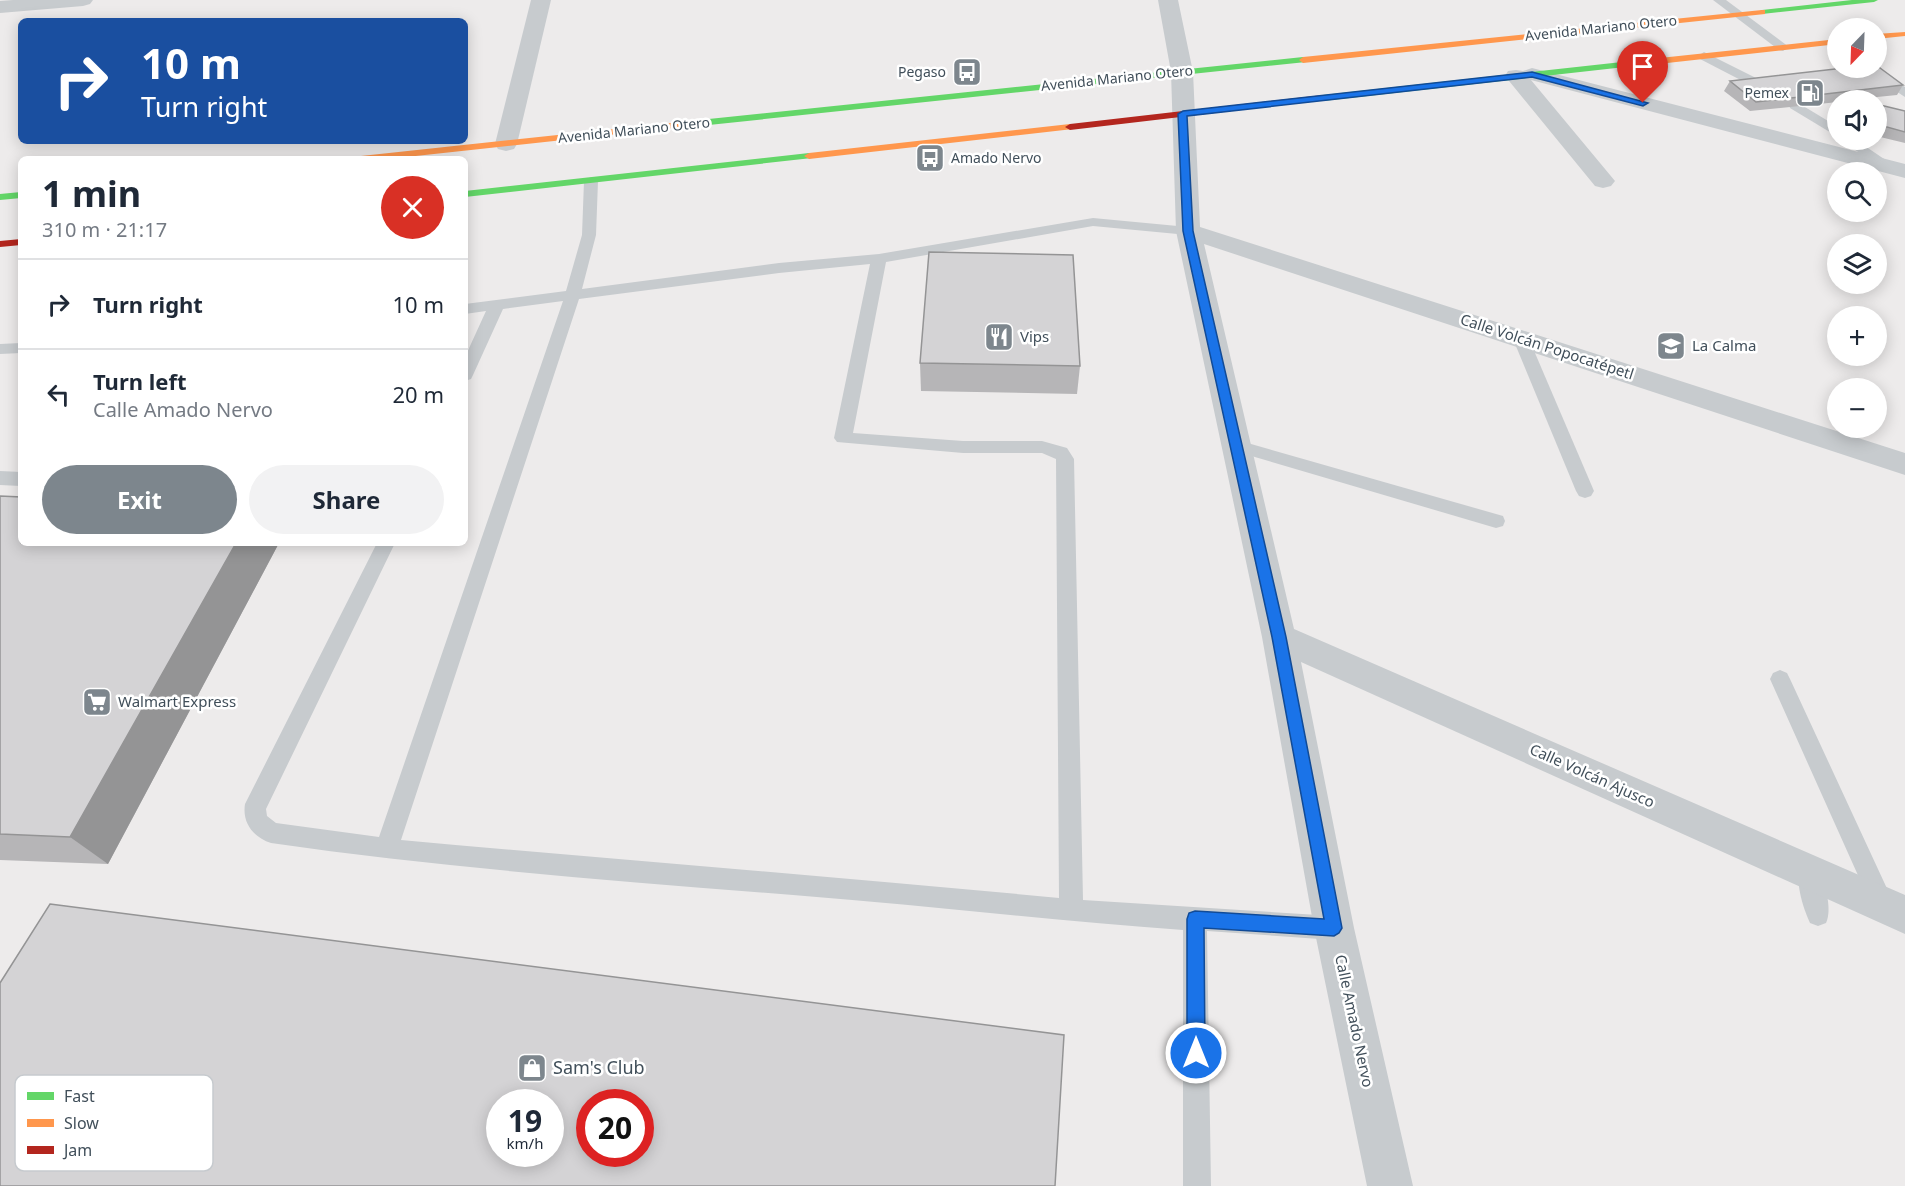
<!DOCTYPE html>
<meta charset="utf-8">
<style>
body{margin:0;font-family:"Noto Sans",sans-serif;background:#f2f2f3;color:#1f2937;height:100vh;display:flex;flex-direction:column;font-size:22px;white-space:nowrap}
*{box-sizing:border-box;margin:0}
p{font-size:20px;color:#747a83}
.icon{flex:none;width:33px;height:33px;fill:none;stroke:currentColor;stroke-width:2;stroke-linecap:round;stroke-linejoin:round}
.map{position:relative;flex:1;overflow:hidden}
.panel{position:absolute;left:18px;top:156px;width:450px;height:390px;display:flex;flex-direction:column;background:#fff;border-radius:9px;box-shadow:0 3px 15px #0003}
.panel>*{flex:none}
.banner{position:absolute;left:18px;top:18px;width:450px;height:126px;border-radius:9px;box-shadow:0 3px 15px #0003;background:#1a4fa0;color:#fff;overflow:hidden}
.needle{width:39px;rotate:203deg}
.fabs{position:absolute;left:1827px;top:18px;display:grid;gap:12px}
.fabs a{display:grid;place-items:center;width:60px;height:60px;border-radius:50%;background:#fff;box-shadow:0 3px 15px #0003;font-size:30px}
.speed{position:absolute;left:486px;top:1089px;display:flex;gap:12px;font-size:30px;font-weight:700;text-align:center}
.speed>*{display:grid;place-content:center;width:78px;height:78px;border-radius:50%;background:#fff;box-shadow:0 3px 15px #0003;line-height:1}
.speed small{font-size:15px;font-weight:400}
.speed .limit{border:9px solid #d22;background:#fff;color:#111}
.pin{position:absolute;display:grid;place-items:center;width:51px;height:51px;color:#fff;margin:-62px -26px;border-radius:50% 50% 50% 0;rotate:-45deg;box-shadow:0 0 6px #0007}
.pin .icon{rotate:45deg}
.me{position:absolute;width:66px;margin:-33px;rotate:0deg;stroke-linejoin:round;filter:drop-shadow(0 0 4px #0008)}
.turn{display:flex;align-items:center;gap:21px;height:126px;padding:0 24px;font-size:27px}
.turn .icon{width:78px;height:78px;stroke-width:2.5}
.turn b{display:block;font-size:42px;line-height:51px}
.round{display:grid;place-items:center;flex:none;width:63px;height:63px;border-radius:32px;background:#f2f2f3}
.overview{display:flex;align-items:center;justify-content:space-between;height:102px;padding:0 24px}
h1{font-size:36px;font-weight:700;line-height:45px}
.primary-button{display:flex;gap:12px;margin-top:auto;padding:12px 24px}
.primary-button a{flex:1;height:69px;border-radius:36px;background:#7d868d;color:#fff;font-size:24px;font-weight:700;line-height:69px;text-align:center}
.primary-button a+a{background:#f2f2f3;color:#1f2937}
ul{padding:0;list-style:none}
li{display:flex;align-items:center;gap:18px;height:90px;padding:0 24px;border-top:2px solid #e0e1e3}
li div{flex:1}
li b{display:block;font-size:22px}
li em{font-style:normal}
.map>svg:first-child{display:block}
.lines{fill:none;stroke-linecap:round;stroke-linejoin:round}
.lane{fill:#c7cbce;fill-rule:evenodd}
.street{fill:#c7cbce;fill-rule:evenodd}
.fast{fill:#63d668;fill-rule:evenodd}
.slow{fill:#ff974d;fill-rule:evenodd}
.jam{fill:#b3261e;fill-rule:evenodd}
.wall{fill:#b6b5b7}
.shaded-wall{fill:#949495}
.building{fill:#d4d3d5;stroke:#949495;stroke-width:1.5;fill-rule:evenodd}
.route{fill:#1a73e8;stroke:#114b97;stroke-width:1.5}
.labels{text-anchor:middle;stroke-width:5;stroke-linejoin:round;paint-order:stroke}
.far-street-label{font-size:14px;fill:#414f5a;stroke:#fff}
.far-poi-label{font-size:14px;fill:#414f5a;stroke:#fff;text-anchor:end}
.poi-label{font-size:15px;fill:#414f5a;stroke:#fff;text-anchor:start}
.street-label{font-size:15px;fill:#414f5a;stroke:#fff}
.near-poi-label{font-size:18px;fill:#414f5a;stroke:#fff;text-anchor:start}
.key{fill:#fff;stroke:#c6cace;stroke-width:1.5}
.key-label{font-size:16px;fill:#414f5a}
</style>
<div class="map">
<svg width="1905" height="1186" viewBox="0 0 1905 1186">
<rect width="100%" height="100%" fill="#edebeb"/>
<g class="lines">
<!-- lane -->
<g class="lane">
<polygon points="1713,0 1726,0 1789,47 1783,51 1779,50"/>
<polygon points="1704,52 1766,83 1768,86 1762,90 1758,89 1700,59 1698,56"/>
<polygon points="1860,68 1874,68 1905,87 1905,97"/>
<polygon points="1795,101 1838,127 1838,137 1790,108 1789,105"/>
<polygon points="1841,140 1856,140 1896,167 1889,171 1884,170"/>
<path d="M591,177L598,181L596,235L582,289L779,263L879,254L1093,218L1188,227L1195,231L1188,235L1093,226L886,262L853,433L963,441H1042L1067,448L1074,459L1083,900L1334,916L1342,920L1346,928L1342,936L1334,940L1207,931L1211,1186H1183V930C1053,921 923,905 793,895C619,881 444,868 271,843C253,837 242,823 245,804L377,543H395L266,809L267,816L276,823L379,837L563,301L503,309L473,375L471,379L465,381V357L486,311L465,314V304L566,291L582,235L584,181ZM870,264L834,438L837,442L963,453H1042L1056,459L1059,898C840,877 620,860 401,840L579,299L779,273Z"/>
<polygon points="1521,334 1527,335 1529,339 1594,491 1591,496 1585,498 1579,496 1576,491 1513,339 1515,335"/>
<polygon points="21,343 21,353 0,354 0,344"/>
<polygon points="1237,440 1503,516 1505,521 1503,526 1496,528 1231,450 1228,446 1231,442"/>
<polygon points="0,471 21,472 21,486 0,485"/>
<polygon points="1780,670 1787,673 1790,679 1890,895 1894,903 1890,911 1882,914 1874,911 1770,679 1773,673"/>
<path d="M1809,862L1817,865C1824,880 1833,908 1826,923L1818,926L1810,923C1803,908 1794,880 1801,865Z"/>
</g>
<!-- street -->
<g class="street">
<polygon points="13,0 93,0 90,4 83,6 0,13 0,1"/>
<polygon points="531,0 551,0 517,144 514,149 506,151 498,149 495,144"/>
<polygon points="1158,0 1178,0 1193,72 1200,227 1905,453 1905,475 1204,244 1294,629 1905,895 1905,934 1301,662 1354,928 1413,1186 1367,1186 1314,928 1262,637 1176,231 1171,72"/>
<polygon points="1532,68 1905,164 1905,178 1531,80 1615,181 1611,186 1603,188 1595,186 1505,76 1508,71 1516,70 1523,71"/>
</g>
<!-- fast -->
<g class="fast">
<polygon points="1852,0 1878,0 1874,2 1762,14 1758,12 1762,10"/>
<polygon points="1303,57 1307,60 1306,62 680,128 675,125 680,122"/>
<polygon points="1622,62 1626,65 1625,67 1323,101 1319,98 1323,95"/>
<polygon points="809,153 814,156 812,158 465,197 465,191"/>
<polygon points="21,192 21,198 0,200 0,194"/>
</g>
<!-- slow -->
<g class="slow">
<polygon points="1762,10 1765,10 1765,14 1303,63 1299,60 1303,57"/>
<polygon points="1905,32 1905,36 1876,39 1876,34"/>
<polygon points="1838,39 1838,44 1622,68 1618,65 1622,62"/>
<polygon points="680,122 683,123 683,127 388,159 356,159 361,156"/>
<polygon points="1070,124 1073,125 1073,129 809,159 804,156 809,153"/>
</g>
<!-- jam -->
<g class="jam">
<polygon points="1323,95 1327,98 1326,100 1070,130 1065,127 1070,124"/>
<polygon points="21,239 21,245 0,247 0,241"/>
</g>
</g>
<!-- wall -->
<g class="wall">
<polygon points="1730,81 1903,85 1897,95 1857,99 1862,100 1838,100 1838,102 1750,111 1724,91"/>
<polygon points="1876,104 1905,111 1905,143 1876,136"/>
<polygon points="920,363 1080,366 1077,394 921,391"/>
<polygon points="0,496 21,543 279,543 108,864 0,860"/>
</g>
<!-- shaded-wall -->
<polygon class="shaded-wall" points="236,543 279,543 108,864 70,837"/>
<!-- building -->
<g class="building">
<polygon points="1876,65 1903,85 1756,102 1730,81 1844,68 1876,68"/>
<polygon points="1848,97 1862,100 1848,100"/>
<polygon points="1876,104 1905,111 1905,132 1876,124"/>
<polygon points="929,252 1073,255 1080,366 920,363"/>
<polygon points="0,496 21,497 21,543 236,543 70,837 0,834"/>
<path d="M50,904L1064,1035L1055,1186H0V983ZM500,1102H550V1154H500ZM590,1102H640V1154H590Z"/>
</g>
<!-- route -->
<polygon class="route" points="1532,72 1648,103 1643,106 1532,77 1187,116 1193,231 1286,637 1342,928 1339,933 1334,936 1204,928 1205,1053 1202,1059 1196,1062 1190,1059 1187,1053 1187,919 1189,913 1195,911 1324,919 1272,637 1183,231 1178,114 1183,111"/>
<!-- icons -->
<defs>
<g id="bus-square" transform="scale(1.5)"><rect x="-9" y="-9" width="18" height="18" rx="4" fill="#7d868d" stroke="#fff"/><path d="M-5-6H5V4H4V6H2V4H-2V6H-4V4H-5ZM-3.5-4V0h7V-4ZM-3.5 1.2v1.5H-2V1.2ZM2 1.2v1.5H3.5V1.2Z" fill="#fff"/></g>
<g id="fuel-square" transform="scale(1.5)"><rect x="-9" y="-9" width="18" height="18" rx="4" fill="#7d868d" stroke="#fff"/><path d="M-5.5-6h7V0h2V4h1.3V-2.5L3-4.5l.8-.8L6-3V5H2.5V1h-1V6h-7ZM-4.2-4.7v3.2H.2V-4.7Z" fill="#fff"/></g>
<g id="restaurant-square" transform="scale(1.5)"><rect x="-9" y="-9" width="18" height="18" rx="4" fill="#7d868d" stroke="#fff"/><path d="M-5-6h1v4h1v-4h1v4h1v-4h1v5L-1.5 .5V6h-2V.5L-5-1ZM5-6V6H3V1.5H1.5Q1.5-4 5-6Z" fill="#fff"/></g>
<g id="school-square" transform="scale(1.5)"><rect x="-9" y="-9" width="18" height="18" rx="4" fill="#7d868d" stroke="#fff"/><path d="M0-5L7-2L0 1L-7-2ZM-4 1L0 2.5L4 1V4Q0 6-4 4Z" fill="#fff"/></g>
<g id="supermarket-square" transform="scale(1.5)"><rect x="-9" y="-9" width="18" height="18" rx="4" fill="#7d868d" stroke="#fff"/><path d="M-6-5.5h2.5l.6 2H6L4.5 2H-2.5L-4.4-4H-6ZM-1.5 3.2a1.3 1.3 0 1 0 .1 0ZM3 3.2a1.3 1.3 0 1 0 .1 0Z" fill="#fff"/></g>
<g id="shop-square" transform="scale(1.5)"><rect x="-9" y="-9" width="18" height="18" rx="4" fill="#7d868d" stroke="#fff"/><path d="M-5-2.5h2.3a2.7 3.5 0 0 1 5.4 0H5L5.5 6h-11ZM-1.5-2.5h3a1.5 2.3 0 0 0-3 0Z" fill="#fff"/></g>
</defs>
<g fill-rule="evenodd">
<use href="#bus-square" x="967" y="72"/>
<use href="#fuel-square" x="1810" y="93"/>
<use href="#bus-square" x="930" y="158"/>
<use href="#restaurant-square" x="999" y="337"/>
<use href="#school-square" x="1671" y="346"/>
<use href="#supermarket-square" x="97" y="702"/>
<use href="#shop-square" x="532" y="1068"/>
</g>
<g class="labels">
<!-- far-street labels -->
<g class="far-street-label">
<text transform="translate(1601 28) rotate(-6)" y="5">Avenida Mariano Otero</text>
<text transform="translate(1117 78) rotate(-6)" y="5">Avenida Mariano Otero</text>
<text transform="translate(634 130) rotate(-6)" y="5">Avenida Mariano Otero</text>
</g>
<!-- far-poi labels -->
<g class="far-poi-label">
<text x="946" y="77">Pegaso</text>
<text x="1789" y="98">Pemex</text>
<text x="951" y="163" text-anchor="start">Amado Nervo</text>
</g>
<!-- poi labels -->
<g class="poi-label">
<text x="1020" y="342">Vips</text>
<text x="1692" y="351">La Calma</text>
<text x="118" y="707">Walmart Express</text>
</g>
<!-- street labels -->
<g class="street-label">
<text transform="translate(1547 347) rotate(18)" y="5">Calle Volcán Popocatépetl</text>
<text transform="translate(1592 776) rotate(24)" y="5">Calle Volcán Ajusco</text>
<text transform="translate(1354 1021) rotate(78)" y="5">Calle Amado Nervo</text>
</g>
<!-- near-poi labels -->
<g class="near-poi-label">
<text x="553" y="1074">Sam's Club</text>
</g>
</g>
<!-- legend -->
<rect x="15" y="1075" width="198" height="96" rx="9" class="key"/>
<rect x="27" y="1092" width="27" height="8" fill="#63d668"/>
<rect x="27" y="1119" width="27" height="8" fill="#ff974d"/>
<rect x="27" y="1146" width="27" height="8" fill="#b3261e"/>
<g class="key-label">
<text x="64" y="1102">Fast</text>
<text x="64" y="1129">Slow</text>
<text x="64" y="1156">Jam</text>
</g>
</svg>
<div class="fabs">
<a><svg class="needle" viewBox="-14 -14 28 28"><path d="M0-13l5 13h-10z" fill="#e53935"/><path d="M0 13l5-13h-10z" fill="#747a83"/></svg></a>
<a><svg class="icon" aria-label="sound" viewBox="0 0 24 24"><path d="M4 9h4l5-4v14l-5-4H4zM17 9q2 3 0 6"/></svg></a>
<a><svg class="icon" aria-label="search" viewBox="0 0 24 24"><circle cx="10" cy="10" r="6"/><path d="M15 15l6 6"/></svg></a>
<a><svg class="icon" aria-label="layers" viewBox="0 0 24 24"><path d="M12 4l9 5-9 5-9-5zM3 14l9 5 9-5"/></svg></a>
<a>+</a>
<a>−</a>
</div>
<div class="speed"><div>19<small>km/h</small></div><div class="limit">20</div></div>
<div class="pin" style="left:1643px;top:103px;background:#d93025"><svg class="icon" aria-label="arrive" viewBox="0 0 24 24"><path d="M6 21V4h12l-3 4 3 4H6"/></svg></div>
<svg class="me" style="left:1196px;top:1053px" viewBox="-20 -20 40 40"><circle r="17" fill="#1a73e8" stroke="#fff" stroke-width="3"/><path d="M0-11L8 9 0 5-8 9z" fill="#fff"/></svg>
<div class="banner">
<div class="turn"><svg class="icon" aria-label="right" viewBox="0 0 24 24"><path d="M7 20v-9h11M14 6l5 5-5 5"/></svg><div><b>10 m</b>Turn right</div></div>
</div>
<section class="panel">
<div class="overview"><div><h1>1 min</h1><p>310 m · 21:17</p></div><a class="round" style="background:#d93025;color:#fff"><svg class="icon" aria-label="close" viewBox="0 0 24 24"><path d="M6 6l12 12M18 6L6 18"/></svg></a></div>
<ul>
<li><svg class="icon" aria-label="right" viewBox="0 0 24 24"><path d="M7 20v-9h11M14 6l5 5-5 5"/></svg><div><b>Turn right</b></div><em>10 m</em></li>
<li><svg class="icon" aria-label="left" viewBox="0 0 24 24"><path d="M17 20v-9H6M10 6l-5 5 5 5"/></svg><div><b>Turn left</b><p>Calle Amado Nervo</p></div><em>20 m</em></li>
</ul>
<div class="primary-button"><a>Exit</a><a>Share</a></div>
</section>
</div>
